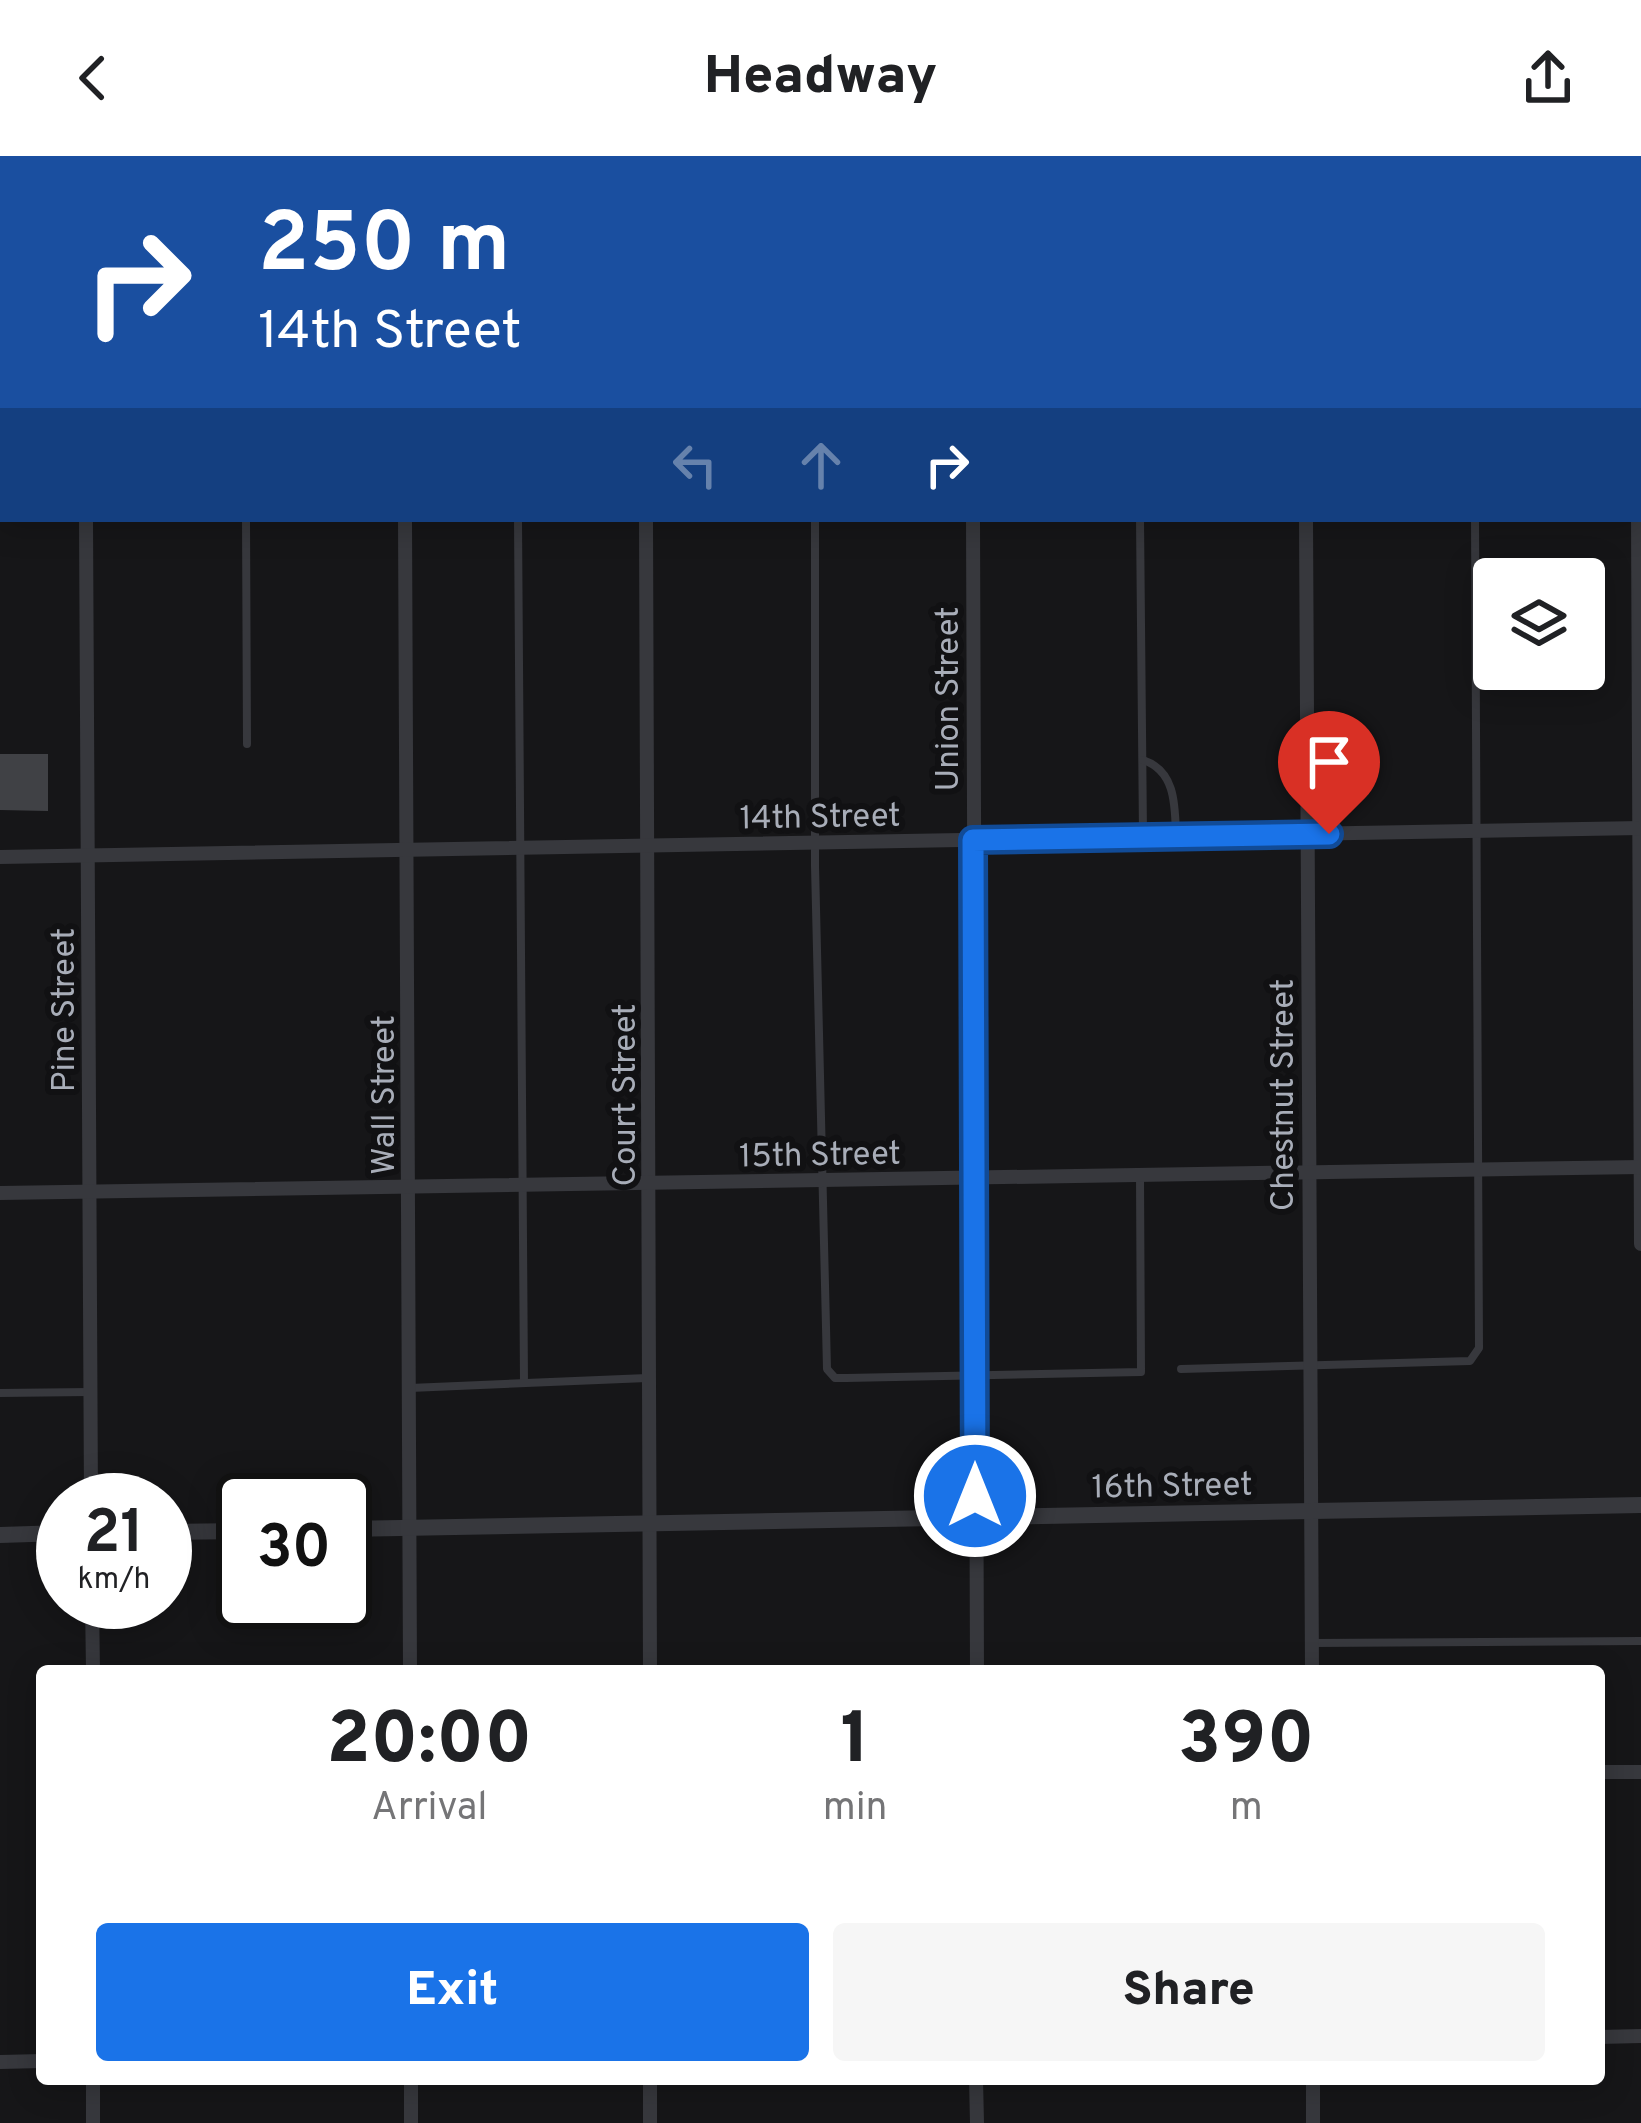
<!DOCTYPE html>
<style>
body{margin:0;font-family:Overpass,sans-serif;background:#f6f6f6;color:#202124;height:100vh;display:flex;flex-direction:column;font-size:45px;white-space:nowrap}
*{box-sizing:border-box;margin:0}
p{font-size:39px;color:#757577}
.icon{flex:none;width:66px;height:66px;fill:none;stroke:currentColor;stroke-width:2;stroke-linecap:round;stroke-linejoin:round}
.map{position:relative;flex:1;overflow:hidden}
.drawer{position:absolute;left:36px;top:1509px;width:1569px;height:420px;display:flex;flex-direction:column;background:#fff;border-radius:12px;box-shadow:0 6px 30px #0003}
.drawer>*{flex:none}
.banner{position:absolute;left:0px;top:0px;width:1641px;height:366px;box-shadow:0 6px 30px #0003;background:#1a4fa0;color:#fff;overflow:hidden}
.fabs{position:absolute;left:1473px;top:402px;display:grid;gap:24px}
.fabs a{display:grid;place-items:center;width:132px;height:132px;border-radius:12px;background:#fff;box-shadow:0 6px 30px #0003;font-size:60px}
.speed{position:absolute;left:36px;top:1317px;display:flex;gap:24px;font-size:60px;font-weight:700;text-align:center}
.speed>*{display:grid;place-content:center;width:156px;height:156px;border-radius:50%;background:#fff;box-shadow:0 6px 30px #0003;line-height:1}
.speed small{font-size:30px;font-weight:400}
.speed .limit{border:6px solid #111;border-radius:18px;background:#fff;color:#111}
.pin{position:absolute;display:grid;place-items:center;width:102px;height:102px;color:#fff;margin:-123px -51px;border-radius:50% 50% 50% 0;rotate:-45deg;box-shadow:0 0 12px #0007}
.pin .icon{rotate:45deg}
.me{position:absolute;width:132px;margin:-66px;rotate:0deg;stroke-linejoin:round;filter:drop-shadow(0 0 9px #0008)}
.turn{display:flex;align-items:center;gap:42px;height:252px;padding:0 60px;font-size:54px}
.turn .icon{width:156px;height:156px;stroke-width:2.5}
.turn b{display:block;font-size:84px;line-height:102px}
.lanes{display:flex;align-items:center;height:114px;padding:0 60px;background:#0003;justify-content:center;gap:60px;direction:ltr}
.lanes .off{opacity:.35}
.eta{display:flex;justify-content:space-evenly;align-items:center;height:204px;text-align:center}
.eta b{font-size:72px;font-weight:800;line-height:84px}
.button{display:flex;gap:24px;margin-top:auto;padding:24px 60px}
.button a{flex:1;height:138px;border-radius:12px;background:#1a73e8;color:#fff;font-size:48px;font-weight:800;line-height:138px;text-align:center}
.button a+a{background:#f6f6f6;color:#202124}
header{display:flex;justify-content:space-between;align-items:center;height:156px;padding:0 60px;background:#fff;font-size:54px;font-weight:800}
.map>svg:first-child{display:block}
.building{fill:#404145}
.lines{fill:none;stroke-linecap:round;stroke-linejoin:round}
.service{stroke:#37383d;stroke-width:8}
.minor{stroke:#37383d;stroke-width:14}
.tertiary{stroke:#37383d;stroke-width:16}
.route-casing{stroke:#114b97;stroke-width:30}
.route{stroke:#1a73e8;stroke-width:21}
.labels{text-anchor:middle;stroke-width:12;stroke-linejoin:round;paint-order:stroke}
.street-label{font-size:33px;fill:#a8adb8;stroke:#111113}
</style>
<header><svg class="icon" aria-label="back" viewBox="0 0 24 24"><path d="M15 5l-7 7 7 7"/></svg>Headway<svg class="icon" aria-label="share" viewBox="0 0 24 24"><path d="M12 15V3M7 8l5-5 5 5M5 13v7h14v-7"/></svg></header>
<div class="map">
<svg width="1641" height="1967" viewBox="0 0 1641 1967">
<rect width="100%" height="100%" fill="#161618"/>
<!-- building -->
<polygon class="building" points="0,598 48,598 48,655 0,654"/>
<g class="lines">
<!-- service -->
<g class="service">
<polyline points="1138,0 1138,3"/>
<polyline points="245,3 245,0"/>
<polyline points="246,363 247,588"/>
<polyline points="518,363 524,1227"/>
<polyline points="815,363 815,710 827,1213 835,1222 846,1222 1141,1216 1140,1021"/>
<polyline points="1140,363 1143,679"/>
<path d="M1143,604C1176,615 1175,650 1176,680"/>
<polyline points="1181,1213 1470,1205 1479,1192 1475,363"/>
<polyline points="410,1232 647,1222"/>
<polyline points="0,1237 90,1236"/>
<polyline points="1313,1487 1641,1485"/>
</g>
<!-- minor -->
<g class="minor">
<polyline points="83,0 84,3"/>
<polyline points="404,0 404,3"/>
<polyline points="645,0 645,3"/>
<polyline points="971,0 971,3"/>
<polyline points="1305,0 1305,3"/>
<polyline points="1638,0 1638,3"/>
<polyline points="1638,294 1641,294"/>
<polyline points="0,322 3,322"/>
<polyline points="1638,362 1641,1088"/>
<polyline points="86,363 91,1344"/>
<polyline points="405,363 410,1515"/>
<polyline points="646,363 650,1515"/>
<polyline points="973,363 977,1515"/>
<polyline points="1306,363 1312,1515"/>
<polyline points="0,701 1641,672"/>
<polyline points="0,1037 1641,1011"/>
<polyline points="92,1446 93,1515"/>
<polyline points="1599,1616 1641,1616"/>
<polyline points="1599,1881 1641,1880"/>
<polyline points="0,1906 42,1905"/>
<polyline points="93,1923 93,1967"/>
<polyline points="411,1923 411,1967"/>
<polyline points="650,1923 650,1967"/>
<polyline points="976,1923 977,1967"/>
<polyline points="1313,1967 1313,1923"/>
</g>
<!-- tertiary -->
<g class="tertiary">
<polyline points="345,1373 1641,1349"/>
<polyline points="165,1376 243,1375"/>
<polyline points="0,1379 63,1377"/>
</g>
</g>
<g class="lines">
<!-- route casing -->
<g class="route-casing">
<polyline id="route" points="975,1340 973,684 1329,678"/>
</g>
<!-- route -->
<use href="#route" class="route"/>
</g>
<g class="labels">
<!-- street labels -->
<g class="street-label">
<text transform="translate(946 543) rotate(-90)" y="12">Union Street</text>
<text transform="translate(820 659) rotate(-1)" y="12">14th Street</text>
<text transform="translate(62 854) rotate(-90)" y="12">Pine Street</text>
<text transform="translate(382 939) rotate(-90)" y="12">Wall Street</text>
<text transform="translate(623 939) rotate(-90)" y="12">Court Street</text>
<text transform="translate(1281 939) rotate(-90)" y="12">Chestnut Street</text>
<text transform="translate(820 997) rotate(-1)" y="12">15th Street</text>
<text transform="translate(1172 1328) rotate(-1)" y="12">16th Street</text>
</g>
</g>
</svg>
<div class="fabs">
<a><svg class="icon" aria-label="layers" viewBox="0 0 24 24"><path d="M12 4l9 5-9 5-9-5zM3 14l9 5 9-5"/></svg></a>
</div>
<div class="speed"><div>21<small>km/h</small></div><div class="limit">30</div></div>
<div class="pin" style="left:1329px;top:678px;background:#d93025"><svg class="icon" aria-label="arrive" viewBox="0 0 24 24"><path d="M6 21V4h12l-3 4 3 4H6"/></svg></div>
<svg class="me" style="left:975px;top:1340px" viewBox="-20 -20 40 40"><circle r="17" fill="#1a73e8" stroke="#fff" stroke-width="3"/><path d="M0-11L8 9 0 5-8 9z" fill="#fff"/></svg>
<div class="banner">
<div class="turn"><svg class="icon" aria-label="right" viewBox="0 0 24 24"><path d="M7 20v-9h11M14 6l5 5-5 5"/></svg><div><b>250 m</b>14th Street</div></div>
<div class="lanes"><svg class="icon off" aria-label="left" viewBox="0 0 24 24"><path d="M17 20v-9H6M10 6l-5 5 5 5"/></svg><svg class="icon off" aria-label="ahead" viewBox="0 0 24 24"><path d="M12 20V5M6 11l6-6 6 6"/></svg><svg class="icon" aria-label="right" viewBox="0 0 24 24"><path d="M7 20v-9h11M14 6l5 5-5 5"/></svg></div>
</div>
<section class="drawer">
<div class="eta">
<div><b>20:00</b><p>Arrival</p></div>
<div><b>1</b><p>min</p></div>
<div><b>390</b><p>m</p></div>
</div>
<div class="button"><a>Exit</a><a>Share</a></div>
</section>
</div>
